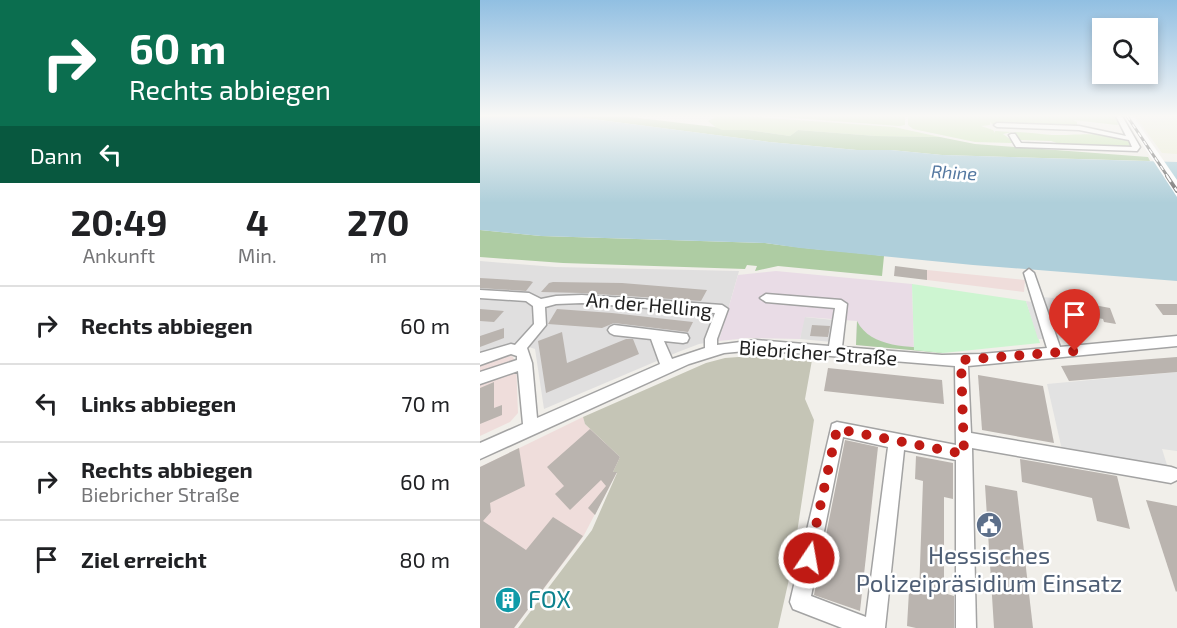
<!DOCTYPE html>
<html lang="de">
<meta charset="utf-8">
<style>
body{margin:0;font-family:"Exo 2",sans-serif;background:#f2f2f2;color:#202124;height:100vh;display:flex;flex-direction:column;font-size:22px;white-space:nowrap}
*{box-sizing:border-box;margin:0}
p{font-size:20px;color:#757577}
.icon{flex:none;width:33px;height:33px;fill:none;stroke:currentColor;stroke-width:2;stroke-linecap:round;stroke-linejoin:round}
.map{position:relative;flex:1;overflow:hidden}
.details{display:flex;flex-direction:column;background:#fff;width:480px}
.details>*{flex:none}
.top-card{background:#0b6e4f;color:#fff;overflow:hidden}
.buttons{position:absolute;left:612px;top:18px;display:grid;gap:12px}
.buttons a{display:grid;place-items:center;width:66px;height:66px;border-radius:0px;background:#fff;box-shadow:0 3px 9px #0003;font-size:30px}
.pin{position:absolute;display:grid;place-items:center;width:51px;height:51px;color:#fff;margin:-62px -26px;border-radius:50% 50% 50% 0;rotate:-45deg;box-shadow:0 0 6px #0007}
.pin .icon{rotate:45deg}
.me{position:absolute;width:66px;margin:-33px;rotate:12deg;stroke-linejoin:round;filter:drop-shadow(0 0 4px #0008)}
.turn{display:flex;align-items:center;gap:21px;height:126px;padding:0 30px;font-size:27px}
.turn .icon{width:78px;height:78px;stroke-width:2.5}
.turn b{display:block;font-size:42px;line-height:51px}
.then{display:flex;align-items:center;height:57px;padding:0 30px;background:#0003;gap:12px;font-size:22px}
.eta{display:flex;justify-content:space-evenly;align-items:center;height:102px;text-align:center}
.eta b{font-size:36px;font-weight:700;line-height:42px}
ul{padding:0;list-style:none}
li{display:flex;align-items:center;gap:18px;height:78px;padding:0 30px;border-top:2px solid #e0e0e0}
li div{flex:1}
li b{display:block;font-size:22px}
li em{font-style:normal}
main{display:flex;flex:1;min-height:0}
.map>svg:first-child{display:block}
.residential{fill:#e0dfdf}
.commercial{fill:#efdddb}
.industrial{fill:#e9dce6}
.construction{fill:#c5c5b6}
.farmland{fill:#ebedd7}
.grass{fill:#cbe5b5}
.forest{fill:#aecca3}
.park{fill:#cdf5d1}
.parking{fill:#e2e2e2}
.water{fill:#afcfda}
.pier{fill:#fff}
.building{fill:#bab4af}
.lines{fill:none;stroke-linecap:round;stroke-linejoin:round}
.minor-casing{stroke:#a3a3a3;stroke-width:3}
.minor{fill:#fff;fill-rule:evenodd}
.rail-far1-casing{stroke:#707070;stroke-width:3}
.rail-casing{stroke:#707070;stroke-width:4}
.rail-far1{stroke:#fff;stroke-width:1.5;stroke-dasharray:5;stroke-linecap:butt}
.rail{stroke:#fff;stroke-width:2;stroke-dasharray:7;stroke-linecap:butt}
.route{stroke:#bf1a14;stroke-width:10;stroke-dasharray:0 18}
.labels{text-anchor:middle;stroke-width:5;stroke-linejoin:round;paint-order:stroke}
.far-water-label{font-size:18px;font-style:italic;fill:#5478a1;stroke:#fff}
.street-label{font-size:20px;fill:#222;stroke:#fff}
.near-service-label{font-size:24px;fill:#4e5e75;stroke:#fff}
.near-culture-label{font-size:24px;fill:#0d838f;stroke:#fff;text-anchor:start}
</style>
<main>
<section class="details">
<div class="top-card">
<div class="turn"><svg class="icon" aria-label="right" viewBox="0 0 24 24"><path d="M7 20v-9h11M14 6l5 5-5 5"/></svg><div><b>60 m</b>Rechts abbiegen</div></div>
<div class="then">Dann<svg class="icon" aria-label="left" viewBox="0 0 24 24"><path d="M17 20v-9H6M10 6l-5 5 5 5"/></svg></div>
</div>
<div class="eta">
<div><b>20:49</b><p>Ankunft</p></div>
<div><b>4</b><p>Min.</p></div>
<div><b>270</b><p>m</p></div>
</div>
<ul>
<li><svg class="icon" aria-label="right" viewBox="0 0 24 24"><path d="M7 20v-9h11M14 6l5 5-5 5"/></svg><div><b>Rechts abbiegen</b></div><em>60 m</em></li>
<li><svg class="icon" aria-label="left" viewBox="0 0 24 24"><path d="M17 20v-9H6M10 6l-5 5 5 5"/></svg><div><b>Links abbiegen</b></div><em>70 m</em></li>
<li><svg class="icon" aria-label="right" viewBox="0 0 24 24"><path d="M7 20v-9h11M14 6l5 5-5 5"/></svg><div><b>Rechts abbiegen</b><p>Biebricher Straße</p></div><em>60 m</em></li>
<li><svg class="icon" aria-label="arrive" viewBox="0 0 24 24"><path d="M6 21V4h12l-3 4 3 4H6"/></svg><div><b>Ziel erreicht</b></div><em>80 m</em></li>
</ul>
</section>
<div class="map">
<svg width="697" height="628" viewBox="0 0 697 628">
<rect width="100%" height="100%" fill="#f1efea"/>
<!-- residential -->
<g class="residential">
<polygon points="0,261 75,267 259,271 239,341 219,344 198,352 64,409 55,349 40,344 0,355"/>
<polygon points="324,317 354,320 352,342 320,339"/>
</g>
<!-- commercial -->
<g class="commercial">
<polygon points="447,270 545,280 544,292 447,280"/>
<polygon points="32,356 36,362 38,413 30,422 0,436 0,365 22,357"/>
<polygon points="103,417 105,424 140,457 133,472 137,472 103,537 34,628 0,628 0,467"/>
</g>
<!-- industrial -->
<polygon class="industrial" points="296,271 432,284 434,350 376,345 377,321 325,317 320,339 268,338 239,341 258,275"/>
<!-- construction -->
<polygon class="construction" points="272,356 332,360 325,399 334,420 312,566 298,628 38,628 112,530 137,473 133,472 140,457 105,424 103,417 226,363 245,358"/>
<!-- farmland -->
<polygon class="farmland" points="655,116 697,116 697,154 682,153"/>
<!-- grass -->
<g class="grass">
<polygon points="234,116 262,116 414,127 460,137 396,136 318,130 310,136 268,130 239,130 228,121 234,118"/>
<polygon points="288,116 425,116 425,125 419,126"/>
<polygon points="428,116 637,116 642,123 637,125 593,120 597,122 597,127 512,124 510,122 510,125 501,126 513,130 515,133 515,131 532,132 523,134 534,142 532,143 495,142 433,129 428,125"/>
<path d="M534,132C547,132 560,134 572,135C589,136 645,128 653,147H589L571,141L540,140Z"/>
</g>
<!-- forest -->
<g class="forest">
<polygon points="89,116 142,116 235,127 242,130 268,130 310,136 318,130 396,136 460,137 495,144 668,157 670,161 462,155 411,150 377,150 289,142"/>
<path d="M0,230L61,236L285,243C324,249 364,251 404,256L402,276L298,266L275,271L277,266L267,265L265,269L83,263L0,257Z"/>
<path d="M377,321C391,349 430,346 458,349L463,353L376,345Z"/>
</g>
<!-- park -->
<polygon class="park" points="432,284 546,301 560,343 463,353 434,350"/>
<!-- parking -->
<g class="parking">
<polygon points="561,297 574,298 587,338 558,339 546,301 552,302"/>
<polygon points="697,372 697,451 682,449 687,465 582,450 567,384"/>
</g>
<!-- water -->
<polygon class="water" points="0,116 89,116 289,142 377,150 411,150 462,155 697,162 697,281 493,265 320,248 285,243 61,236 0,230"/>
<!-- pier -->
<polygon class="pier" points="644,116 653,116 697,180 697,197"/>
<!-- building -->
<g class="building">
<polygon points="415,266 447,270 447,280 414,276"/>
<polygon points="0,278 50,281 53,282 46,291 0,288"/>
<polygon points="73,282 142,283 227,290 221,301 102,293 61,292 69,283"/>
<polygon points="587,300 630,308 636,324 624,322 623,319 602,315 603,319 591,317"/>
<polygon points="675,304 697,304 697,315 683,315"/>
<polygon points="0,309 24,311 14,322 0,321"/>
<polygon points="77,309 132,313 213,322 208,332 134,323 122,328 68,324"/>
<polygon points="332,325 350,326 348,337 330,336"/>
<polygon points="24,328 24,338 0,347 0,336"/>
<polygon points="82,332 87,363 146,339 153,339 159,354 66,393 58,341"/>
<polygon points="697,357 697,372 589,381 581,366"/>
<polygon points="348,368 462,380 464,404 344,391"/>
<polygon points="498,375 563,386 574,443 502,430"/>
<polygon points="14,382 14,408 22,405 22,415 0,424 0,388"/>
<polygon points="110,429 140,457 133,472 137,472 115,515 108,508 126,486 121,480 90,510 75,494 84,486 67,467"/>
<polygon points="365,440 398,447 380,611 334,595"/>
<polygon points="39,448 45,486 10,503 11,512 3,521 46,550 73,517 103,536 34,628 0,628 0,467"/>
<polygon points="436,456 473,463 473,499 464,497 464,593 474,596 474,628 436,628 427,626 429,591 439,594 443,481 435,479"/>
<polygon points="540,459 637,476 650,529 617,521 612,498 542,482"/>
<polygon points="505,485 537,491 553,628 514,628"/>
<polygon points="666,500 697,506 697,591 696,592"/>
</g>
<g class="lines">
<!-- minor casing -->
<g class="minor-casing">
<g id="minor">
<polygon points="636,116 642,116 660,147 657,151 539,147 536,147 529,135 531,134 535,134 541,143 652,147 649,140 599,130 517,127 514,125 517,123 599,126 646,136"/>
<path d="M549,269L554,273L580,347L697,336V346L488,366L491,433L691,467L697,469V480L691,483L492,448L496,628H476V460L424,450L405,628H362L313,609L310,602L352,424L357,422L476,445L475,366L276,350L244,353L209,364L0,459V443L43,424L38,371L0,384V372L37,360V356L31,354L0,365V353L31,344L35,345L54,324L53,306L46,301L0,298V290L49,293L61,299L76,296L102,295L242,305L248,309L237,339V345L276,340L349,346L355,308L286,302L280,298L286,294L361,300L367,304L362,347L462,355L501,354L567,348L544,273ZM102,303L235,313L225,339V348L192,359L184,341L203,343L207,342L209,338L207,334L134,325L130,327L128,330L130,333L134,335L171,339L180,364L57,418L52,363L47,348L66,325L65,307L76,304ZM363,437L408,447L386,617L331,596Z"/>
</g>
</g>
<!-- minor -->
<use href="#minor" class="minor"/>
<!-- rail-far1 casing -->
<g class="rail-far1-casing">
<polyline id="rail-far1" points="647,116 688,177"/>
</g>
<!-- rail casing -->
<g class="rail-casing">
<polyline id="rail" points="687,176 697,191"/>
</g>
<!-- rail-far1 -->
<use href="#rail-far1" class="rail-far1"/>
<!-- rail -->
<use href="#rail" class="rail"/>
</g>
<!-- sky -->
<linearGradient id="sky" x2="0" y2="1"><stop stop-color="#91bfe2"/><stop offset="0.57" stop-color="#f9f8f6"/><stop offset="1" stop-color="#f9f8f6" stop-opacity="0"/></linearGradient>
<rect width="697" height="203" fill="url(#sky)"/>
<g class="lines">
<!-- route -->
<polyline class="route" points="329,558 357,429 484,454 481,360 595,351"/>
</g>
<!-- icons -->
<defs>
<g id="civic-disc" transform="scale(1.35)"><circle r="9.5" fill="#5c6f8a" stroke="#fff"/><path d="M-.6-6.5H3V-4.5H.6V-3L4-1V1h2V6H-6V1h2V-1L-.6-3ZM-1.2 2.5V6h2.4V2.5Z" fill="#fff"/></g>
<g id="building-disc" transform="scale(1.35)"><circle r="9.5" fill="#0f9aa8" stroke="#fff"/><path d="M-4-6H4V6H1V3H-1V6H-4ZM-2.5-4.3h1.7v1.8h-1.7ZM.8-4.3h1.7v1.8H.8ZM-2.5-1h1.7V.8h-1.7ZM.8-1h1.7V.8H.8Z" fill="#fff"/></g>
</defs>
<g fill-rule="evenodd">
<use href="#civic-disc" x="509" y="525"/>
<use href="#building-disc" x="28" y="600"/>
</g>
<g class="labels">
<!-- far-water labels -->
<g class="far-water-label">
<text transform="translate(474 173) rotate(3)" y="6">Rhine</text>
</g>
<!-- street labels -->
<g class="street-label">
<text transform="translate(169 305) rotate(5)" y="7">An der Helling</text>
<text transform="translate(338 353) rotate(4)" y="7">Biebricher Straße</text>
</g>
<!-- near-service labels -->
<g class="near-service-label">
<text x="509" y="564">Hessisches<tspan x="509" dy="28">Polizeipräsidium Einsatz</tspan></text>
</g>
<!-- near-culture labels -->
<g class="near-culture-label">
<text x="48" y="608">FOX</text>
</g>
</g>
</svg>
<div class="buttons">
<a><svg class="icon" aria-label="search" viewBox="0 0 24 24"><circle cx="10" cy="10" r="6"/><path d="M15 15l6 6"/></svg></a>
</div>
<div class="pin" style="left:595px;top:351px;background:#d93025"><svg class="icon" aria-label="arrive" viewBox="0 0 24 24"><path d="M6 21V4h12l-3 4 3 4H6"/></svg></div>
<svg class="me" style="left:329px;top:558px" viewBox="-20 -20 40 40"><circle r="17" fill="#bf1a14" stroke="#fff" stroke-width="3"/><path d="M0-11L8 9 0 5-8 9z" fill="#fff"/></svg>
</div>
</main>
